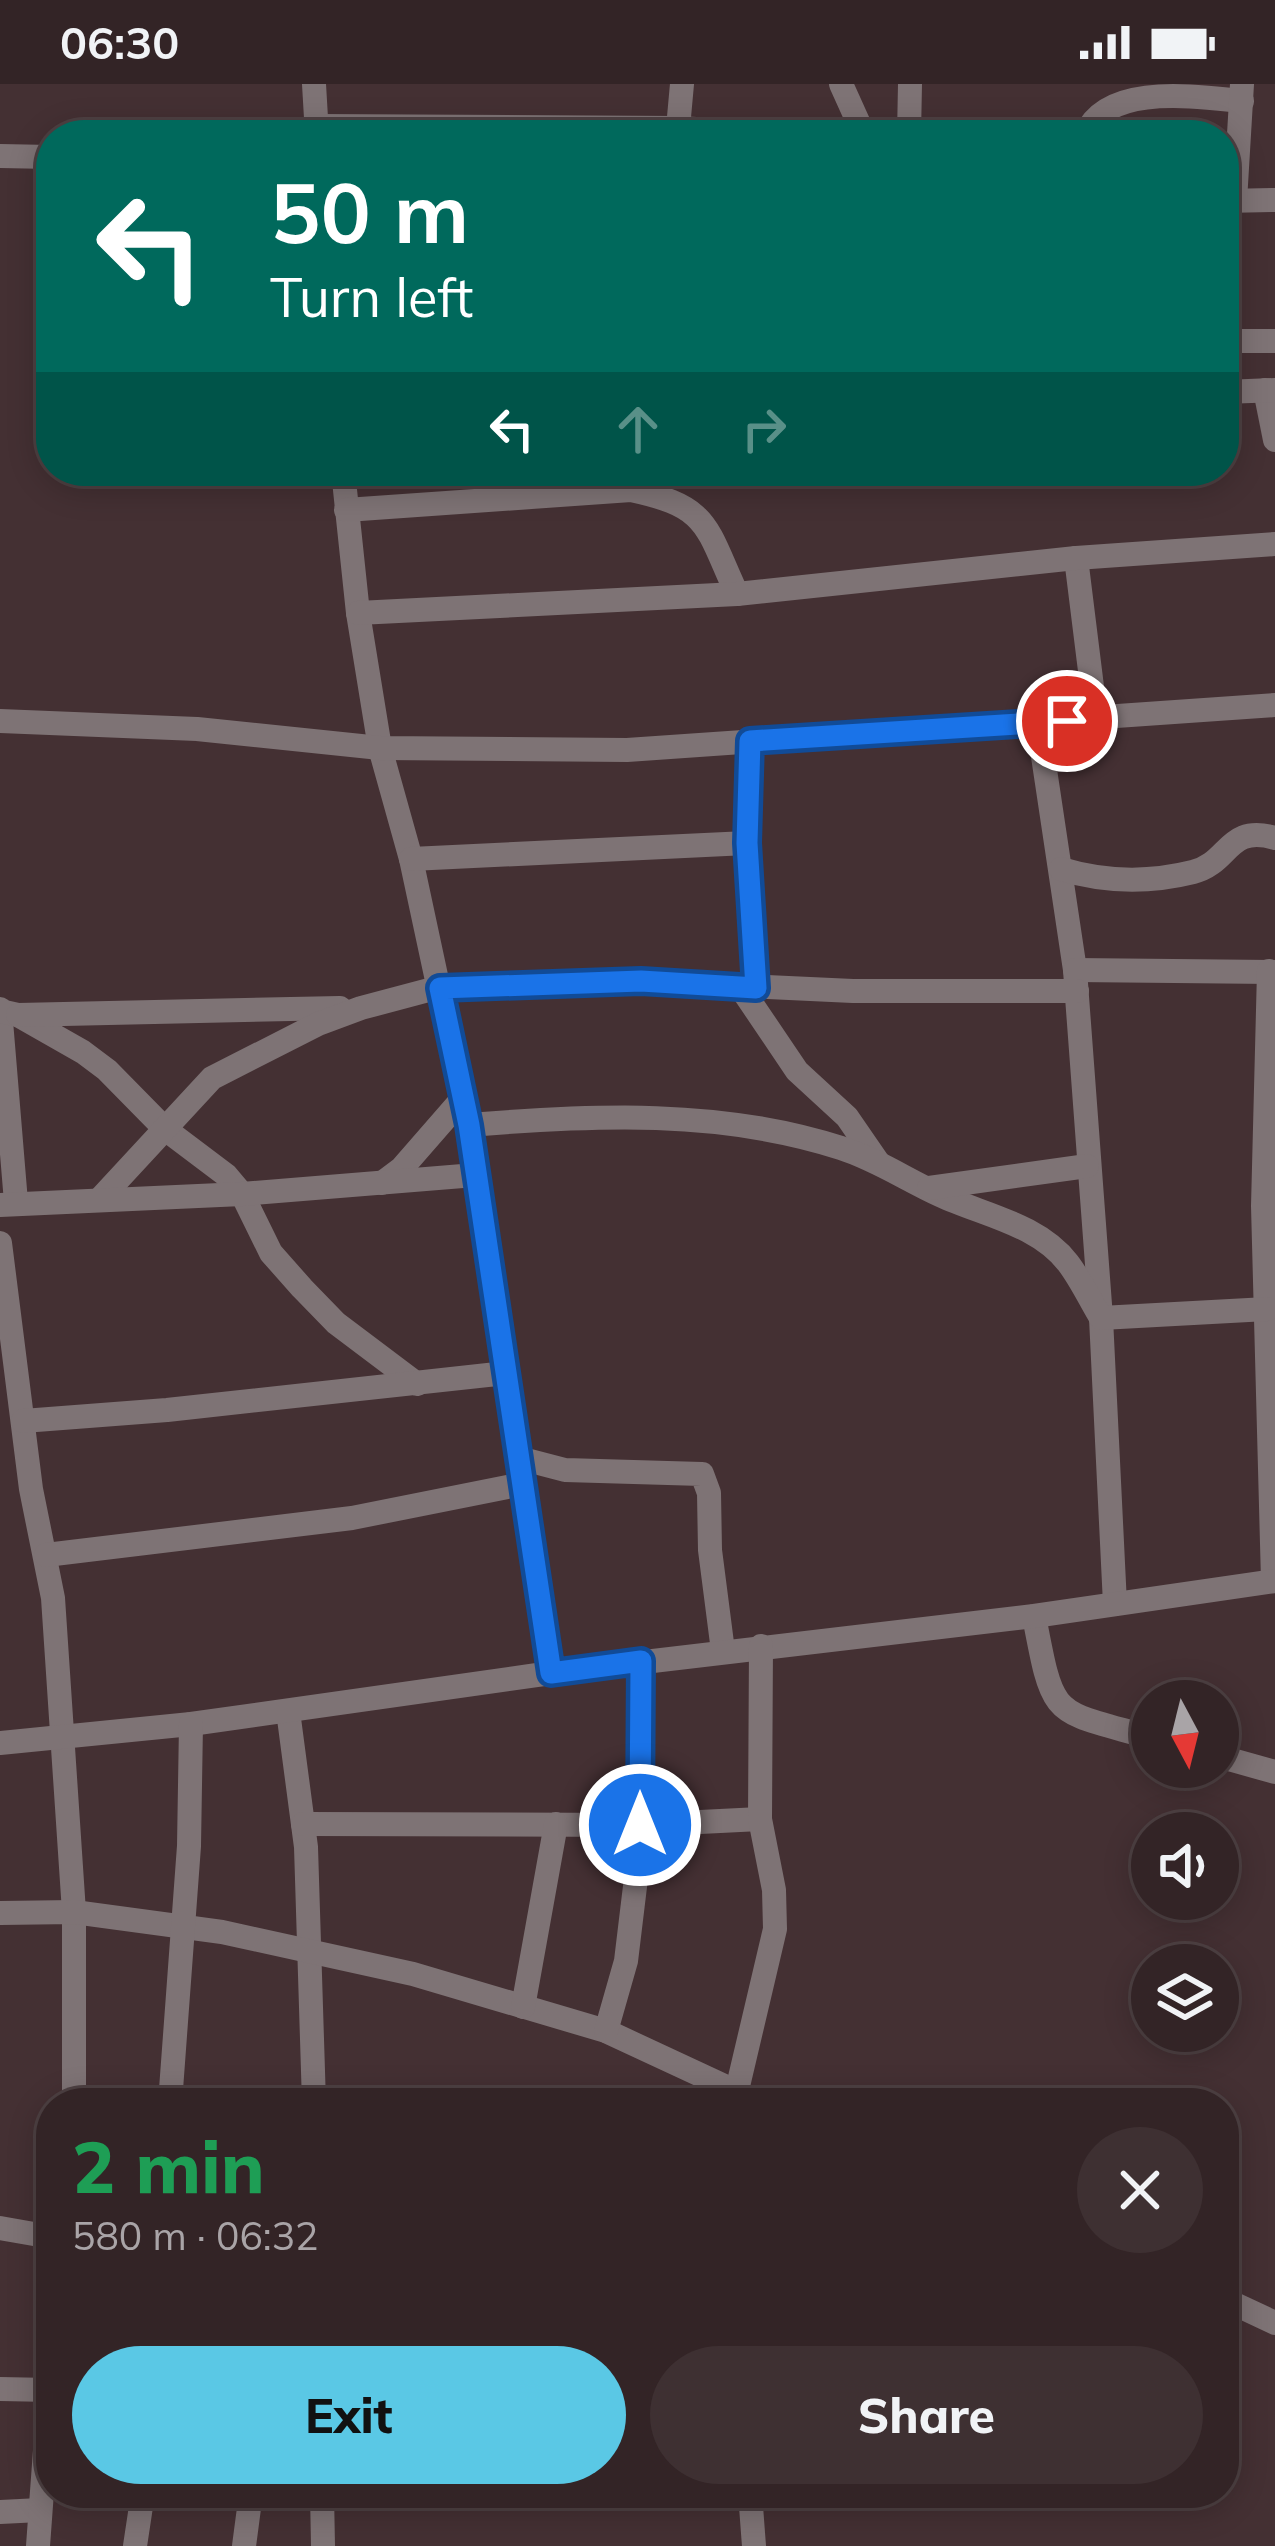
<!DOCTYPE html>
<meta charset="utf-8">
<style>
body{margin:0;font-family:Mulish,sans-serif;background:#3e3032;color:#f1f3f6;height:100vh;display:flex;flex-direction:column;font-size:45px;white-space:nowrap}
*{box-sizing:border-box;margin:0}
p{font-size:39px;color:#a9a4a7}
.icon{flex:none;width:66px;height:66px;fill:none;stroke:currentColor;stroke-width:2;stroke-linecap:round;stroke-linejoin:round}
.map{position:relative;flex:1;overflow:hidden}
.details{position:absolute;left:36px;top:2004px;width:1203px;height:420px;display:flex;flex-direction:column;background:#332426;border-radius:48px;box-shadow:0 6px 30px #0003,0 0 0 3px #4e4143}
.details>*{flex:none}
.banner{position:absolute;left:36px;top:36px;width:1203px;height:366px;border-radius:48px;box-shadow:0 6px 30px #0003,0 0 0 3px #4e4143;background:#00695c;color:#fff;overflow:hidden}
.needle{width:78px;rotate:173deg}
.fabs{position:absolute;left:1131px;top:1596px;display:grid;gap:24px}
.fabs a{display:grid;place-items:center;width:108px;height:108px;border-radius:50%;background:#332426;box-shadow:0 6px 30px #0003,0 0 0 3px #4e4143;font-size:60px}
.pin{position:absolute;display:grid;place-items:center;width:102px;height:102px;color:#fff;margin:-51px;border:6px solid #fff;border-radius:50%;box-shadow:0 3px 12px #0007}
.me{position:absolute;width:132px;margin:-66px;rotate:0deg;stroke-linejoin:round;filter:drop-shadow(0 0 9px #0008)}
.turn{display:flex;align-items:center;gap:42px;height:252px;padding:0 36px;font-size:54px}
.turn .icon{width:156px;height:156px;stroke-width:2.5}
.turn b{display:block;font-size:84px;line-height:102px}
.lanes{display:flex;align-items:center;height:114px;padding:0 36px;background:#0003;justify-content:center;gap:60px;direction:ltr}
.lanes .off{opacity:.35}
.round{display:grid;place-items:center;flex:none;width:126px;height:126px;border-radius:63px;background:#3e3032}
.head{display:flex;align-items:center;justify-content:space-between;height:204px;padding:0 36px}
h1{font-size:72px;font-weight:800;line-height:90px;color:#1e9e55}
.button{display:flex;gap:24px;margin-top:auto;padding:24px 36px}
.button a{flex:1;height:138px;border-radius:72px;background:#5ac8e5;color:#111;font-size:48px;font-weight:800;line-height:138px;text-align:center}
.button a+a{background:#3e3032;color:#f1f3f6}
.status{display:flex;justify-content:space-between;align-items:center;height:84px;padding:0 60px;background:#332426;direction:ltr}
.status svg{height:33px;fill:currentColor}
.map>svg:first-child{display:block}
.lines{fill:none;stroke-linecap:round;stroke-linejoin:round}
.minor{stroke:#7e7375;stroke-width:24}
.route-casing{stroke:#114b97;stroke-width:30}
.route{stroke:#1a73e8;stroke-width:21}
</style>
<div class="status"><b>06:30</b><svg viewBox="0 0 49 12"><path d="M0 12V9h3v3zM5 12V6h3v6zM10 12V3h3v9zM15 12V0h3v12zM26 1h20v11H26zM47 4h2v5h-2z"/></svg></div>
<div class="map">
<svg width="1275" height="2462" viewBox="0 0 1275 2462">
<rect width="100%" height="100%" fill="#443033"/>
<g class="lines">
<!-- minor -->
<g class="minor">
<polyline points="314,0 317,51"/>
<polyline points="841,0 864,51"/>
<polyline points="316,42 678,44 804,51"/>
<polyline points="678,44 682,0"/>
<polyline points="909,51 910,0"/>
<path d="M1085,51C1106,0 1190,12 1242,17"/>
<polyline points="0,72 51,73"/>
<polyline points="1224,117 1275,116"/>
<polyline points="1235,117 1242,0"/>
<polyline points="1224,257 1275,257"/>
<polyline points="1265,306 1275,356"/>
<polyline points="1224,308 1275,306"/>
<polyline points="343,387 358,529 380,664 411,775 468,1041 551,1589"/>
<path d="M346,426L631,406C710,423 705,441 737,510"/>
<polyline points="1076,474 1096,635"/>
<polyline points="358,529 737,510 1076,474 1275,460"/>
<polyline points="0,637 197,645 380,664 627,666 1275,621"/>
<polyline points="1038,639 1075,886 1101,1234 1115,1520"/>
<polyline points="750,657 747,759 756,905"/>
<polyline points="411,775 747,759"/>
<path d="M1061,785C1104,798 1149,799 1193,788C1230,779 1227,740 1275,754"/>
<polyline points="1075,886 1275,888"/>
<polyline points="1269,887 1263,1122 1273,1497"/>
<polyline points="741,904 797,987 847,1033 878,1078"/>
<polyline points="0,925 16,1118"/>
<polyline points="0,927 18,931 83,968 107,986 165,1045 226,1091 242,1110 271,1169 302,1204 336,1239 417,1300"/>
<polyline points="18,931 340,924"/>
<path d="M468,1041C594,1031 720,1025 841,1064C876,1075 907,1096 940,1111C983,1131 1038,1140 1068,1179C1081,1196 1090,1216 1101,1234L1267,1225"/>
<polyline points="382,1099 402,1084 463,1014"/>
<polyline points="929,1104 1087,1082"/>
<polyline points="100,1115 212,994 318,940 361,924 440,903 641,897 853,907 1077,907"/>
<polyline points="0,1121 242,1110 475,1091"/>
<polyline points="0,1159 31,1405 53,1514 74,1828 74,2019"/>
<polyline points="23,1337 167,1326 506,1289"/>
<polyline points="519,1374 565,1386 702,1390 709,1409 710,1466 723,1567"/>
<polyline points="46,1471 352,1434 522,1400"/>
<path d="M1034,1532C1054,1638 1051,1625 1152,1654"/>
<polyline points="288,1627 306,1763 314,2019"/>
<polyline points="0,1659 191,1640 551,1589 1034,1532 1275,1497"/>
<polyline points="1218,1672 1275,1688"/>
<polyline points="303,1740 640,1741 760,1735"/>
<polyline points="0,1829 74,1828 222,1848 413,1890 606,1947 761,2019"/>
<polyline points="523,1923 556,1740"/>
<polyline points="606,1947 626,1877 640,1761 641,1577"/>
<polyline points="170,2019 189,1762 191,1640"/>
<polyline points="734,2019 775,1845 774,1806 760,1735 761,1562"/>
<polyline points="0,2144 51,2153"/>
<polyline points="1224,2215 1275,2239"/>
<polyline points="0,2305 51,2306"/>
<polyline points="322,2409 323,2462"/>
<polyline points="750,2409 754,2462"/>
<polyline points="0,2428 40,2426"/>
<polyline points="38,2462 51,2285"/>
<polyline points="135,2462 143,2409"/>
<polyline points="244,2462 251,2409"/>
</g>
</g>
<g class="lines">
<!-- route casing -->
<g class="route-casing">
<polyline id="route" points="640,1741 641,1577 551,1589 469,1041 440,904 641,897 756,904 747,759 750,657 1067,637"/>
</g>
<!-- route -->
<use href="#route" class="route"/>
</g>
</svg>
<div class="fabs">
<a><svg class="needle" viewBox="-14 -14 28 28"><path d="M0-13l5 13h-10z" fill="#e53935"/><path d="M0 13l5-13h-10z" fill="#a9a4a7"/></svg></a>
<a><svg class="icon" aria-label="sound" viewBox="0 0 24 24"><path d="M4 9h4l5-4v14l-5-4H4zM17 9q2 3 0 6"/></svg></a>
<a><svg class="icon" aria-label="layers" viewBox="0 0 24 24"><path d="M12 4l9 5-9 5-9-5zM3 14l9 5 9-5"/></svg></a>
</div>
<div class="pin" style="left:1067px;top:637px;background:#d93025"><svg class="icon" aria-label="arrive" viewBox="0 0 24 24"><path d="M6 21V4h12l-3 4 3 4H6"/></svg></div>
<svg class="me" style="left:640px;top:1741px" viewBox="-20 -20 40 40"><circle r="17" fill="#1a73e8" stroke="#fff" stroke-width="3"/><path d="M0-11L8 9 0 5-8 9z" fill="#fff"/></svg>
<div class="banner">
<div class="turn"><svg class="icon" aria-label="left" viewBox="0 0 24 24"><path d="M17 20v-9H6M10 6l-5 5 5 5"/></svg><div><b>50 m</b>Turn left</div></div>
<div class="lanes"><svg class="icon" aria-label="left" viewBox="0 0 24 24"><path d="M17 20v-9H6M10 6l-5 5 5 5"/></svg><svg class="icon off" aria-label="ahead" viewBox="0 0 24 24"><path d="M12 20V5M6 11l6-6 6 6"/></svg><svg class="icon off" aria-label="right" viewBox="0 0 24 24"><path d="M7 20v-9h11M14 6l5 5-5 5"/></svg></div>
</div>
<section class="details">
<div class="head"><div><h1>2 min</h1><p>580 m · 06:32</p></div><a class="round"><svg class="icon" aria-label="close" viewBox="0 0 24 24"><path d="M6 6l12 12M18 6L6 18"/></svg></a></div>
<div class="button"><a>Exit</a><a>Share</a></div>
</section>
</div>
